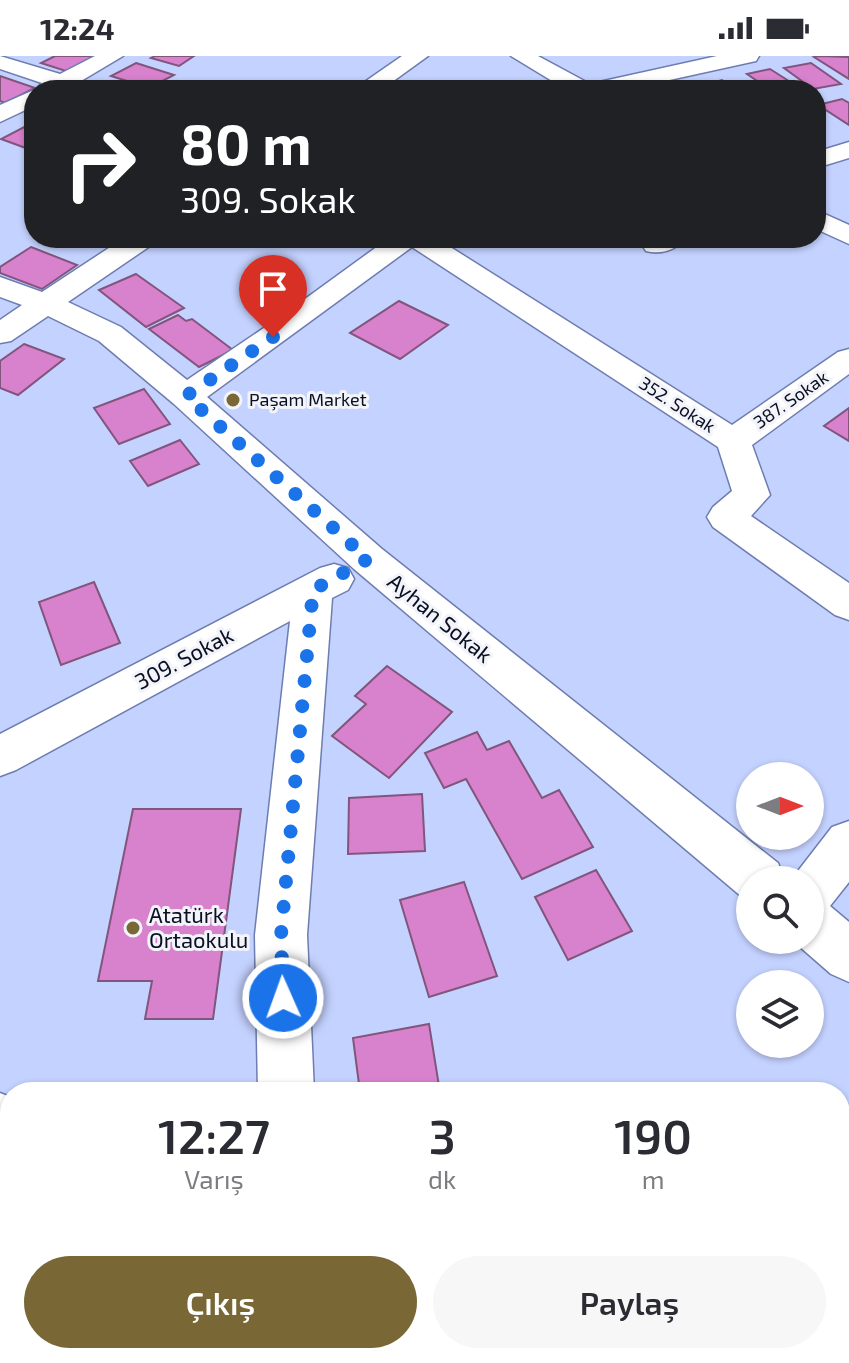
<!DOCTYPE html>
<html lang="tr">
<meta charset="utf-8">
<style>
body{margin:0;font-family:"Exo 2",sans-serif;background:#f7f7f7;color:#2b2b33;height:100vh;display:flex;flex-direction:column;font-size:30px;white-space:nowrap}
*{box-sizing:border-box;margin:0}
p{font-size:26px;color:#7c7c81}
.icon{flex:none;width:44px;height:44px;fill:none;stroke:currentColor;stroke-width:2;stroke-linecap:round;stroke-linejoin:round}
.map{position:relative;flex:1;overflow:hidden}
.side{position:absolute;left:0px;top:1026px;width:850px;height:282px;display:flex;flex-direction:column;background:#fff;border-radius:32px 32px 0 0;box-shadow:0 2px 6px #0004}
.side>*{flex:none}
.top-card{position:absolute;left:24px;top:24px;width:802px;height:168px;border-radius:32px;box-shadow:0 2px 6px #0004;background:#202124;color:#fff;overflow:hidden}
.needle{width:52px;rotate:90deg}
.tools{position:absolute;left:736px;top:706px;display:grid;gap:16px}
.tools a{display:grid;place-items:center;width:88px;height:88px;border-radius:50%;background:#fff;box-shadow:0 2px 6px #0004;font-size:40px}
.pin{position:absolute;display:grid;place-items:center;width:68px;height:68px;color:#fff;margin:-82px -34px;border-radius:50% 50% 50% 0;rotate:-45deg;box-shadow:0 0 8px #0007}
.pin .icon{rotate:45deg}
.me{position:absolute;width:88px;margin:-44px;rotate:358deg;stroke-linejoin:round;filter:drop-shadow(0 0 6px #0008)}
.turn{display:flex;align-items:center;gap:28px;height:168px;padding:0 24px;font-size:36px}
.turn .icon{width:104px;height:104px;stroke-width:2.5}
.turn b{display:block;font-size:56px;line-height:68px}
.eta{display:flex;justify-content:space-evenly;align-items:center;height:136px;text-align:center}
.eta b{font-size:48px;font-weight:600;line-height:56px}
.button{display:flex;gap:16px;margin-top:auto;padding:16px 24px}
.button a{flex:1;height:92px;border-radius:48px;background:#796836;color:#fff;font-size:32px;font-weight:600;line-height:92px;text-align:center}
.button a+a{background:#f7f7f7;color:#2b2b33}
.status{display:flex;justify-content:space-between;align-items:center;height:56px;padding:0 40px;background:#fff;direction:ltr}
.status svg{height:22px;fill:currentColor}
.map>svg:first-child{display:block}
.building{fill:#d882ce;stroke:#81557c;stroke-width:2}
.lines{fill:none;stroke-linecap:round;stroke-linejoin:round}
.minor-casing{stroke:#6e7db0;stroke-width:3}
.minor{fill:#fff;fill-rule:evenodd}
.route{stroke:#1a73e8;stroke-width:14;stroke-dasharray:0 25.2}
.poi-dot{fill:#796836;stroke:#f2f4fa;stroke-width:3}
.labels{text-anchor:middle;stroke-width:6;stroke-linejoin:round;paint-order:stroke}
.far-poi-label{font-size:18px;fill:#0a0f21;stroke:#f2f4fa;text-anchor:start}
.far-street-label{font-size:18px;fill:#0a0f21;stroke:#f2f4fa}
.street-label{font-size:22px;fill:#0a0f21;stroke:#f2f4fa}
.poi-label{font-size:22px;fill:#0a0f21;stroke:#f2f4fa;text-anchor:start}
</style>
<div class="status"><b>12:24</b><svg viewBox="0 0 49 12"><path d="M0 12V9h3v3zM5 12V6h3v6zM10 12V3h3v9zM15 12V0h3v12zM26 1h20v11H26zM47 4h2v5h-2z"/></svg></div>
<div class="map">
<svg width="849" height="1307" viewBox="0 0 849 1307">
<rect width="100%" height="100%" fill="#c4d2ff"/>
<!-- building -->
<g class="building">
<polygon points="55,0 100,0 69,16 41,7"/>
<polygon points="155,0 194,0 179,10 151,2"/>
<polygon points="819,0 849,1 849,23 814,1"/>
<polygon points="136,7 174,19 149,32 111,20"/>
<polygon points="811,7 841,28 813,33 784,12"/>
<polygon points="770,13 792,27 769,33 747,18"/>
<polygon points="0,20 35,32 5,47 0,45"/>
<polygon points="722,24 738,34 694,32"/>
<polygon points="842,43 849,47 849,69 818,49"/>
<polygon points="34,66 34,95 1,83"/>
<polygon points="31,191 77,209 42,233 0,217 0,211"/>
<polygon points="136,218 184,252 146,271 99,234"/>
<polygon points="399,245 448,269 400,303 350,277"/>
<polygon points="178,259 186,265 192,263 233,294 199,311 149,273"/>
<polygon points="24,288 64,303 18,339 0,332 0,305"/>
<polygon points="144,333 170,368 119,388 94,352"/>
<polygon points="849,352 849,385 824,370"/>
<polygon points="180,384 199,408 148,430 130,405"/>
<polygon points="94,526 120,587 61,609 39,546"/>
<polygon points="387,610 452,656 389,722 332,680 366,648 355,640"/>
<polygon points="477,676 487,694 509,685 542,742 559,734 593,791 522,823 466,723 444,732 425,697"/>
<polygon points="422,738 425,795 348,798 349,742"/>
<polygon points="133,753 241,753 213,963 145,963 152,925 98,925"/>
<polygon points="596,814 632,875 568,904 535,841"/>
<polygon points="464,826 497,920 429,941 400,844"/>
<polygon points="429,968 439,1030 410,1036 360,1036 353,982"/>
</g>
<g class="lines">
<!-- minor casing -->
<g class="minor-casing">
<g id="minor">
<polygon points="0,0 60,18 95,0 123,0 81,25 92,29 96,34 35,34 42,27 0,13"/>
<polygon points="402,0 428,0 381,34 353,34"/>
<polygon points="511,0 538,0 590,28 717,0 759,0 756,5 624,34 567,34"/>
<polygon points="34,34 34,50 0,66 0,49"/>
<polygon points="849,86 849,102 816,112 816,96"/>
<polygon points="816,154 849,169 849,188 816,173"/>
<polygon points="124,182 157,182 153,188 68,246 121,271 187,324 283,259 389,182 436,182 732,369 838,296 849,293 849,318 752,389 770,439 751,460 849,527 849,564 835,559 713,471 707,461 713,451 732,435 718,391 412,191 207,341 382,493 778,807 785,824 750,824 750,844 742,841 354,513 174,348 99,285 48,260 11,285 0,287 0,264 22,249 0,241 0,221 42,236"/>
<path d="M685,182C677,194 660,199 646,195L642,189L648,182Z"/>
<polygon points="334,508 348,512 354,523 348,534 332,542 307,879 314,1036 258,1036 255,879 290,565 16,714 0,720 0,678 320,512"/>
<polygon points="849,765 849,826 830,850 849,866 849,926 831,918 792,884 810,884 810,824 791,824 832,771"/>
<polygon points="0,1037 10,1041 10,1120 0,1116"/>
<polygon points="58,1298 124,1298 127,1307 61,1307"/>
<polygon points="255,1298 384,1298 388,1307 252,1307"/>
</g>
</g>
<!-- minor -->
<use href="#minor" class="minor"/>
</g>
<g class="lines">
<!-- route -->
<polyline class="route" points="273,281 186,340 368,503 313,534 281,879 283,942"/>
</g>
<!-- markers -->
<g class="poi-dot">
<circle cx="233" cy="344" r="8"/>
<circle cx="133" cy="872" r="8"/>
</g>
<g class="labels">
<!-- far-poi labels -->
<g class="far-poi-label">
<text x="249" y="350">Paşam Market</text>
</g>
<!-- far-street labels -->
<g class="far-street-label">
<text transform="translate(791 344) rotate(-35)" y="6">387. Sokak</text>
<text transform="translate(677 349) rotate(33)" y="6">352. Sokak</text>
</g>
<!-- street labels -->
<g class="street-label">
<text transform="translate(440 562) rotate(39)" y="8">Ayhan Sokak</text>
<text transform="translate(184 602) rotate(-28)" y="8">309. Sokak</text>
</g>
<!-- poi labels -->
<g class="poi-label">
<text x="149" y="867">Atatürk<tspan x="149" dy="25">Ortaokulu</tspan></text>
</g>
</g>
</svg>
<div class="tools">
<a><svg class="needle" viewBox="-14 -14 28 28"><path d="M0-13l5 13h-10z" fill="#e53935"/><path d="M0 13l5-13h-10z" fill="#7c7c81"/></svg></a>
<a><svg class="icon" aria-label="search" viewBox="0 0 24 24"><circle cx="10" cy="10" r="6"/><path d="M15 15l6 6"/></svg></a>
<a><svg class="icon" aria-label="layers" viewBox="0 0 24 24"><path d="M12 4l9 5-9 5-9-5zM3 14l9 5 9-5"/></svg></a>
</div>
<div class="pin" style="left:273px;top:281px;background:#d93025"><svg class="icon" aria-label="arrive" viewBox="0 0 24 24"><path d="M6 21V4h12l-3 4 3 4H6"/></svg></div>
<svg class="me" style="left:283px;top:942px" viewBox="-20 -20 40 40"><circle r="17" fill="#1a73e8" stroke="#fff" stroke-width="3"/><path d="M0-11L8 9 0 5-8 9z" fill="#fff"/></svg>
<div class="top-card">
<div class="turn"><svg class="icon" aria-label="right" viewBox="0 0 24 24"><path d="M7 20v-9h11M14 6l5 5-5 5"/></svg><div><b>80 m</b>309. Sokak</div></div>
</div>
<section class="side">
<div class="eta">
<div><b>12:27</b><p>Varış</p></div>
<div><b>3</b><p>dk</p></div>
<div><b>190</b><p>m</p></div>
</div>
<div class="button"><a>Çıkış</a><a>Paylaş</a></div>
</section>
</div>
